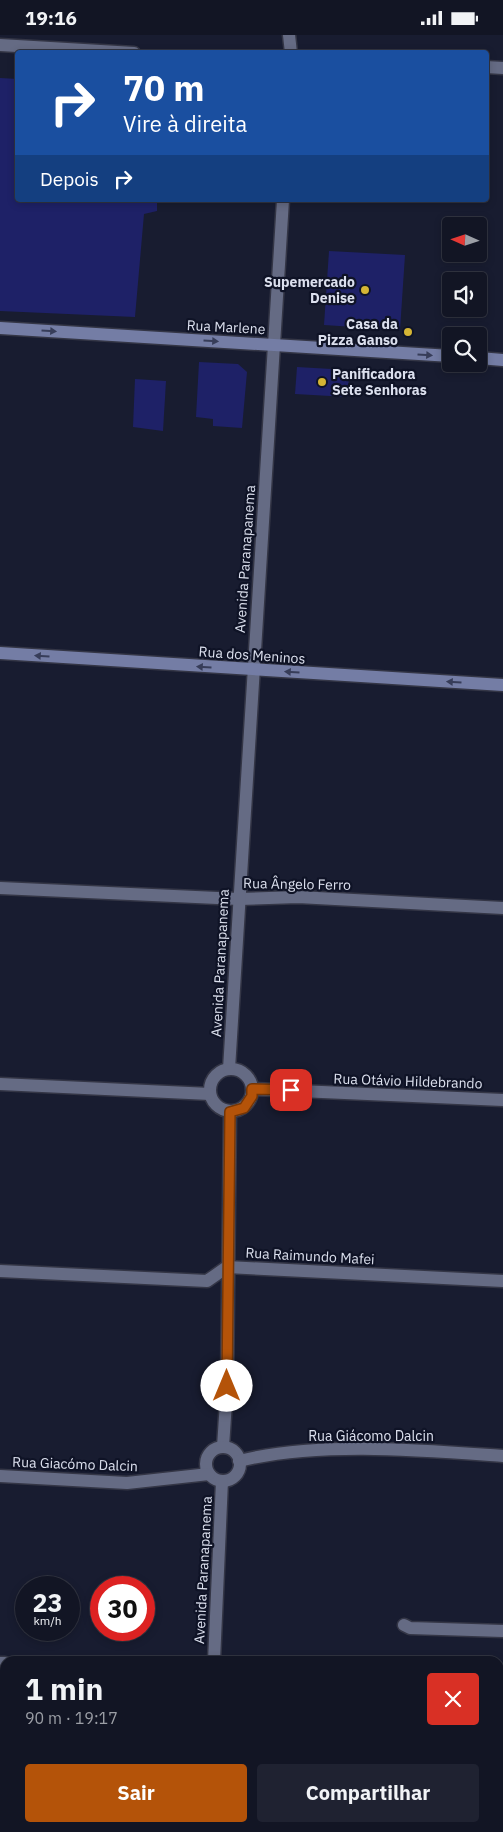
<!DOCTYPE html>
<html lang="pt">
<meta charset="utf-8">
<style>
body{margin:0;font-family:"IBM Plex Sans",sans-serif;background:#1f2231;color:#f1f3f6;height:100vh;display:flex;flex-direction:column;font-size:19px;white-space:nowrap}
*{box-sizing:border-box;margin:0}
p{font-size:16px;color:#9c9fa6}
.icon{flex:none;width:28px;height:28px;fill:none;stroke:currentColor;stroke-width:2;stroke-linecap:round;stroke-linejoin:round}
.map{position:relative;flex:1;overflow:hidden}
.panel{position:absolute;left:0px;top:1621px;width:504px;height:176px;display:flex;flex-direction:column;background:#121524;border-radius:15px 15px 0 0;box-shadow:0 2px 8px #0003,0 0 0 1px #313441}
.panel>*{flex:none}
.guide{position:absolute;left:15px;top:15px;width:474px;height:152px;border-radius:5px;box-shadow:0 2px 8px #0003,0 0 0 1px #313441;background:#1a4fa0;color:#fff;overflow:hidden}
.needle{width:32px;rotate:273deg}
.buttons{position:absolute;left:442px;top:182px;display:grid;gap:10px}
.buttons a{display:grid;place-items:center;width:45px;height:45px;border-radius:5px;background:#121524;box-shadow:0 2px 8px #0003,0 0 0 1px #313441;font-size:25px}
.speed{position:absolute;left:15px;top:1541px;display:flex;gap:10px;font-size:25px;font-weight:700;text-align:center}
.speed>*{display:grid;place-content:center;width:65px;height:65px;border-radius:50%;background:#121524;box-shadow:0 2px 8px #0003,0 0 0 1px #313441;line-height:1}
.speed small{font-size:12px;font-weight:400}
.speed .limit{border:8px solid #d22;background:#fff;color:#111}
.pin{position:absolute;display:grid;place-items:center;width:42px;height:42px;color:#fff;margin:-21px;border-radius:10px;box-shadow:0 2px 8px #0006}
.me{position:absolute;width:55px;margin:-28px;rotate:0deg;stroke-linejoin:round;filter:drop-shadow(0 0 4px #0008)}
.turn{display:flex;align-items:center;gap:18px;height:105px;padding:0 25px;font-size:22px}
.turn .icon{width:65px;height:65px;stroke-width:2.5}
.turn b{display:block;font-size:35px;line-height:42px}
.then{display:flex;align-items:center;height:48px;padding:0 25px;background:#0003;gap:10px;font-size:19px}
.round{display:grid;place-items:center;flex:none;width:52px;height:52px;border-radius:5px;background:#1f2231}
.overview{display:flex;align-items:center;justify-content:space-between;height:85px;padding:0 25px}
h1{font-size:30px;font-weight:700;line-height:38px}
.button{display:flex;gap:10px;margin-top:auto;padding:10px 25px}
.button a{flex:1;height:58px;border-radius:5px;background:#b45309;color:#fff;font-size:20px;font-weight:700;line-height:58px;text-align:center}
.button a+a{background:#1f2231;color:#f1f3f6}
.status{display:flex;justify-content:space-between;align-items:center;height:35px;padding:0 25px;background:#121524;direction:ltr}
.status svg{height:14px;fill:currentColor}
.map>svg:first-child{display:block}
.green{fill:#2e3569}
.building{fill:#1e2167}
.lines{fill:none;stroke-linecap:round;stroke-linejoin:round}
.street-casing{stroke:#343646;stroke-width:15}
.secondary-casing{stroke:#343646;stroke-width:15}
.street{stroke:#656b84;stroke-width:12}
.secondary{stroke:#747da5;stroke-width:12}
.oneway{fill:#373d59}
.route-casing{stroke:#753606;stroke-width:12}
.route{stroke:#b45309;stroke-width:9}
.poi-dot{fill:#d5b535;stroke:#0f1326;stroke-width:2}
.labels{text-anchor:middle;stroke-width:4.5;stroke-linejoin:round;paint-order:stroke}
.poi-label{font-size:14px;font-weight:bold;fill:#dce0ee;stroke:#0f1326;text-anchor:end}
.street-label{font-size:14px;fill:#dce0ee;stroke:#0f1326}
</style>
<div class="status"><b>19:16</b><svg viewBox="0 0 49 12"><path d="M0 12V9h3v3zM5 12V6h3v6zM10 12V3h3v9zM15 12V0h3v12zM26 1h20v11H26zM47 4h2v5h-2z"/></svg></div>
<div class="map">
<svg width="503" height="1797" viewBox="0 0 503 1797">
<rect width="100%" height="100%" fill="#181c30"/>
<!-- green -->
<polygon class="green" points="254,1793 326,1792 326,1797 254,1797"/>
<!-- building -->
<g class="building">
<polygon points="0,43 18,44 18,165 157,165 157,176 144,179 135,282 0,276"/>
<polygon points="329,216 405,220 400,295 324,290"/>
<polygon points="199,327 238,329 247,337 242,393 213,391 213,384 196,382"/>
<polygon points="297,332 349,335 348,362 295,359"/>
<polygon points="135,344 166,346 163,396 133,392"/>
</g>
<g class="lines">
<!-- street casing -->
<g class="street-casing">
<g id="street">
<polyline points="289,0 291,18"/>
<polyline points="0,10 134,18"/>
<polyline points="486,32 503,33"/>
<polyline points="0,853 239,864 298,862 503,873"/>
<circle cx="231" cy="1055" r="21"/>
<polyline points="229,1034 283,165"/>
<polyline points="0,1049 210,1059"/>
<polyline points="252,1054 503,1065"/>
<polyline points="0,1236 207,1246 227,1232 503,1246"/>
<polyline points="223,1412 227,1351 230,1077"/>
<circle cx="223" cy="1429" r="17"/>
<path d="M239,1426C319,1406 421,1415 503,1421"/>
<polyline points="0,1441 127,1448 209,1439"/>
<polyline points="404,1590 410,1593 503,1596"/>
<polyline points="214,1626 222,1446"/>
<polyline points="0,1628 5,1628"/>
<polyline points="202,1797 202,1792"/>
</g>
</g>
<!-- secondary casing -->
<g class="secondary-casing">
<g id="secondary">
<polyline points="0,293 451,321"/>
<polyline points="479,323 503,325"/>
<polyline points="0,618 503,650"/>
</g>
</g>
<!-- street -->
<use href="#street" class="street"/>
<!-- secondary -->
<use href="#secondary" class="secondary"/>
</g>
<!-- one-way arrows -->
<defs><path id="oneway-solid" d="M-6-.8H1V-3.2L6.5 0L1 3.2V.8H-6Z" transform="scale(1.25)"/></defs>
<g class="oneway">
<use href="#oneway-solid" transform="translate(49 296) rotate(4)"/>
<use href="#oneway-solid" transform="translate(211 306) rotate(3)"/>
<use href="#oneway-solid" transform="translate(425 320) rotate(4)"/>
<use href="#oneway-solid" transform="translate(42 621) rotate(-176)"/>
<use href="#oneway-solid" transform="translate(204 632) rotate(-176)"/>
<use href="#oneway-solid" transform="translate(292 637) rotate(-176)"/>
<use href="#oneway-solid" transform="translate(454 647) rotate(-177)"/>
</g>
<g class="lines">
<!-- route casing -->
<g class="route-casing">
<polyline id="route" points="227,1351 230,1077 244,1073 252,1061 252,1054 291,1055"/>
</g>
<!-- route -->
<use href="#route" class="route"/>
</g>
<!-- markers -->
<g class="poi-dot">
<circle cx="365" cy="255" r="5"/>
<circle cx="408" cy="297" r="5"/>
<circle cx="322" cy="347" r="5"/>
</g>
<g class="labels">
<!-- poi labels -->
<g class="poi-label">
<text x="355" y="252">Supemercado<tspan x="355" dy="16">Denise</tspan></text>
<text x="398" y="294">Casa da<tspan x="398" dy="16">Pizza Ganso</tspan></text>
<text x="332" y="344" text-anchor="start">Panificadora<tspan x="332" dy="16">Sete Senhoras</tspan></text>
</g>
<!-- street labels -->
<g class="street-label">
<text transform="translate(226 292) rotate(3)" y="5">Rua Marlene</text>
<text transform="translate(245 524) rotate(-86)" y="5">Avenida Paranapanema</text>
<text transform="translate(252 620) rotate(4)" y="5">Rua dos Meninos</text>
<text transform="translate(297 849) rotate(1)" y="5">Rua Ângelo Ferro</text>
<text transform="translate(220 928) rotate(-87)" y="5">Avenida Paranapanema</text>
<text transform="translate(408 1046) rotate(2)" y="5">Rua Otávio Hildebrando</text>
<text transform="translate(310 1221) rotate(3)" y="5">Rua Raimundo Mafei</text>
<text x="371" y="1406">Rua Giácomo Dalcin</text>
<text transform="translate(75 1429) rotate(2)" y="5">Rua Giacómo Dalcin</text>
<text transform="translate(203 1535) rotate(-87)" y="5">Avenida Paranapanema</text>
</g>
</g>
</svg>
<div class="buttons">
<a><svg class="needle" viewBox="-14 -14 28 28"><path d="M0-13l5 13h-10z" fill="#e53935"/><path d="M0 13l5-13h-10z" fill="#9c9fa6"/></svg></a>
<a><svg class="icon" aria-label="sound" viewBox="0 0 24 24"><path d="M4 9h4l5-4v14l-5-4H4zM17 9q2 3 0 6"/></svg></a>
<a><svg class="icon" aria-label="search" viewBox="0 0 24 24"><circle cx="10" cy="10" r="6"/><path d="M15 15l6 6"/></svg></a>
</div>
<div class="speed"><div>23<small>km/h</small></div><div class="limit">30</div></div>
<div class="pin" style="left:291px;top:1055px;background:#d93025"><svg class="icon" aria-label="arrive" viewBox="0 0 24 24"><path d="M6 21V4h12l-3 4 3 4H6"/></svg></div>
<svg class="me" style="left:227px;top:1351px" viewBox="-20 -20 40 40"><circle r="19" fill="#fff"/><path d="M0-13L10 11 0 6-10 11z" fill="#b45309"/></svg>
<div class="guide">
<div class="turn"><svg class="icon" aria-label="right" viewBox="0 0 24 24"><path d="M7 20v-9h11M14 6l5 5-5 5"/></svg><div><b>70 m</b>Vire à direita</div></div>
<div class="then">Depois<svg class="icon" aria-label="right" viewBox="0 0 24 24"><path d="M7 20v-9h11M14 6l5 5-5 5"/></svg></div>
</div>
<section class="panel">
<div class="overview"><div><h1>1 min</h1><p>90 m · 19:17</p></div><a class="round" style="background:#d93025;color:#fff"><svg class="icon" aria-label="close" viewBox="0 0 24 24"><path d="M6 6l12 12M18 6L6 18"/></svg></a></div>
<div class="button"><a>Sair</a><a>Compartilhar</a></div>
</section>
</div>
